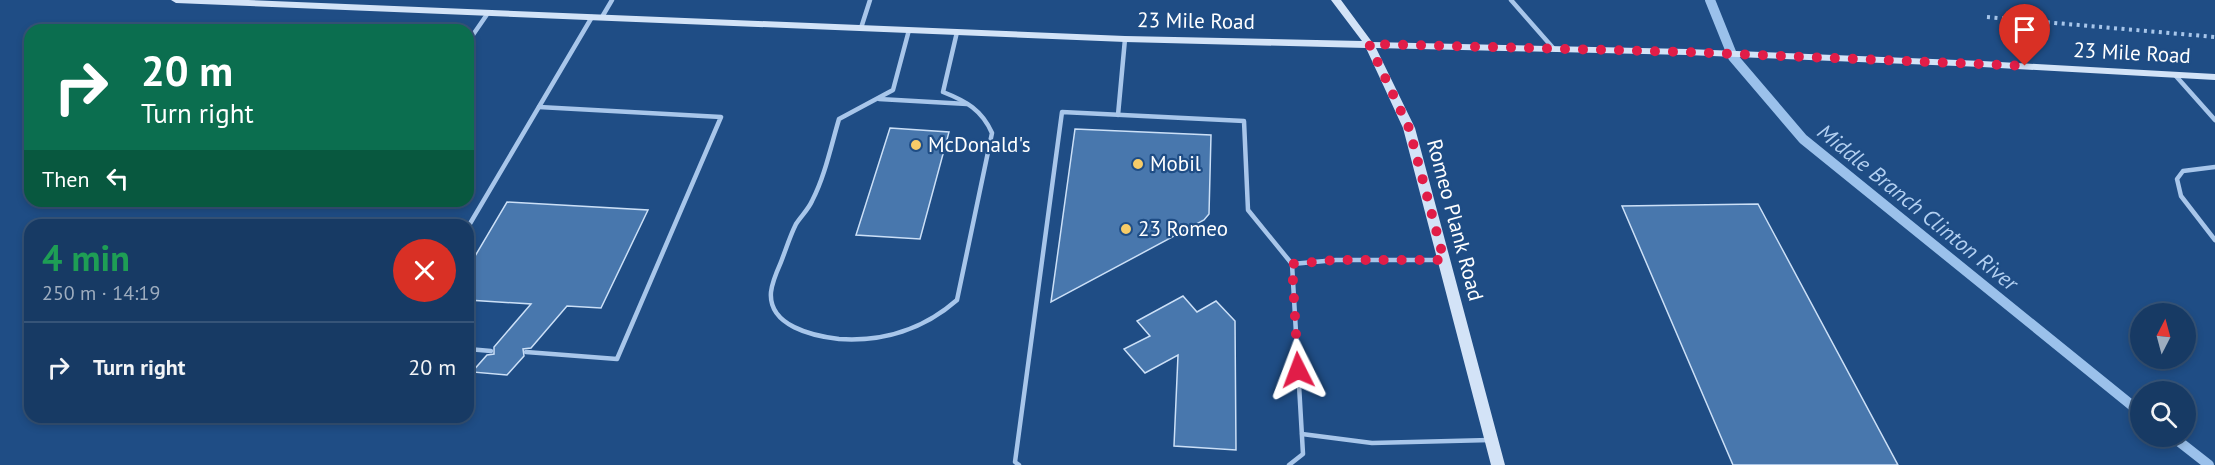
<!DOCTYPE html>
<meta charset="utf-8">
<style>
body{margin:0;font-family:"PT Sans",sans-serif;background:#20416a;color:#f1f3f6;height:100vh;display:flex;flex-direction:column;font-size:22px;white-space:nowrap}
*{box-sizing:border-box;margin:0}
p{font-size:20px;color:#9eadbf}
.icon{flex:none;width:33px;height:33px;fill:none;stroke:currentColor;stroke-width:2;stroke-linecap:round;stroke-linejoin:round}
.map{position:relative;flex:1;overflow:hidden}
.details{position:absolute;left:24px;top:219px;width:450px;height:204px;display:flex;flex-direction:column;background:#173a64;border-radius:18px;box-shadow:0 3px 9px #0003,0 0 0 2px #365478}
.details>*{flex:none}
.top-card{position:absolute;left:24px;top:24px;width:450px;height:183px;border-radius:18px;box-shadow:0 3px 9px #0003,0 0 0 2px #365478;background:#0b6e4f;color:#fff;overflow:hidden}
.needle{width:39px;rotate:6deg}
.buttons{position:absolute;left:2130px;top:303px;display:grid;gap:12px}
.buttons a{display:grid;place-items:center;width:66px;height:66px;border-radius:50%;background:#173a64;box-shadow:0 3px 9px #0003,0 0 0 2px #365478;font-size:30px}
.pin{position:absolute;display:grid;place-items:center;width:51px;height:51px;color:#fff;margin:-62px -26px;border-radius:50% 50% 50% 0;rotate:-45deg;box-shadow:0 0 6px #0007}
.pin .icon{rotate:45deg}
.me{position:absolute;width:66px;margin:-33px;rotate:357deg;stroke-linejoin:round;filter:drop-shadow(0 0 4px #0008)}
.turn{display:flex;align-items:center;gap:21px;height:126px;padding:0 18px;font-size:27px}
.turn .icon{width:78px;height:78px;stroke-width:2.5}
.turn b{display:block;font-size:42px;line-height:51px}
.then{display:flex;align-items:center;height:57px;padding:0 18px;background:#0003;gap:12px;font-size:22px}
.round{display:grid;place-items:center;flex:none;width:63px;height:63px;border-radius:32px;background:#20416a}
.summary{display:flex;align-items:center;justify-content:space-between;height:102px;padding:0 18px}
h1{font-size:36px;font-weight:600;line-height:45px;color:#1e9e55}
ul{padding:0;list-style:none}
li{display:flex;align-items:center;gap:18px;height:90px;padding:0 18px;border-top:2px solid #365478}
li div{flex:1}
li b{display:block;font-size:22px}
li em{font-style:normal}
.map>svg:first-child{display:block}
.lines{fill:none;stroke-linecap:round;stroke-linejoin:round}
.stream{stroke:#9bc1eb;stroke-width:10}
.building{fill:#4877ad;stroke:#cce0f7;stroke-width:1.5}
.path{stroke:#a8c6ea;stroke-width:4;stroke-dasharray:3 4.5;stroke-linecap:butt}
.service{stroke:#a8c6ea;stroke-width:4.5}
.secondary{fill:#d3e3f7;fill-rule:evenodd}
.route{stroke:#e11d48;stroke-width:10;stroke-dasharray:0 18}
.poi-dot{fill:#f7cc68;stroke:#1f4d85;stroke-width:2}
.labels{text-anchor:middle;stroke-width:4.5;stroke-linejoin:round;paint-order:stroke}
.street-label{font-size:21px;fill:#fff;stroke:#1f4d85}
.poi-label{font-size:21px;fill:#fff;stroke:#1f4d85;text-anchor:start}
.water-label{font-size:22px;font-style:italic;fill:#b3d0f1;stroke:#1f4d85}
</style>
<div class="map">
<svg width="2215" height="465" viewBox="0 0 2215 465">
<rect width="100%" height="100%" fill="#1f4d85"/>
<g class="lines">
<!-- stream -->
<g class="stream">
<polyline points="1710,0 1733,57 1803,139 2140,412"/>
<polyline points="2172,436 2209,465"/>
</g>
</g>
<!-- building -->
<g class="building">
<polygon points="890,128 949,132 920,239 856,235"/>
<polygon points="1075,129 1211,135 1209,214 1204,220 1051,302"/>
<polygon points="507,202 648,210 601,308 567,306 531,348 523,349 524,356 507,375 472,372 487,355 494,354 494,347 531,304 468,300 468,268"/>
<polygon points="1758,204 1898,465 1733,465 1622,206"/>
<polygon points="1183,296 1197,312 1216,301 1235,321 1236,450 1174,446 1178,355 1145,373 1124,349 1150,336 1137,321"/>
</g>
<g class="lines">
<!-- path -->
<polyline class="path" points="1987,17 2215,37"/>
<!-- service -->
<g class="service">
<polyline points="1511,0 1554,49"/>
<polyline points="602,17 612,0"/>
<polyline points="861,28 870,0"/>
<path d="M909,30L893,90L839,119C831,146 825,176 812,201C808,210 801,216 796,224C790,236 786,249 781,262C777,271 772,282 771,292C768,326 813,336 839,339C883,342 924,329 957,300L992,133C982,110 966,101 943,92L957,32"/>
<polyline points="468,42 488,13"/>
<polyline points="2175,75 2215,120"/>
<polyline points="879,99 967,104"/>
<polyline points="1118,115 1125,39"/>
<polyline points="2215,167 2183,171 2177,179 2181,196 2215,240"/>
<polyline points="468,227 592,17"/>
<polyline points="1292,264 1336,260 1442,260"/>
<polyline points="468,349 491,351"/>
<polyline points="526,352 617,359 721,117 539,107"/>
<polyline points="1302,434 1372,443 1490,440"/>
<polyline points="1019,465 1015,462 1062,112 1244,121 1248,210 1292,264 1303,454 1289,465"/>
</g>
<!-- secondary -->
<polygon class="secondary" points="171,0 248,0 1125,36 1362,41 1331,0 1341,0 1372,42 1687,49 1982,61 2215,74 2215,80 1982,67 1687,55 1376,48 1415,128 1505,465 1491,465 1403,128 1366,48 1125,42 176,3"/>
</g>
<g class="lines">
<!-- route -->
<polyline class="route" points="1298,370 1292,264 1336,260 1444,260 1409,128 1369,44 1687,52 2025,66"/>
</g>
<!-- markers -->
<g class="poi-dot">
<circle cx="916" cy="145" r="6"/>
<circle cx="1138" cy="164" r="6"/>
<circle cx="1126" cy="229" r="6"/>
</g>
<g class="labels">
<!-- street labels -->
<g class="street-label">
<text transform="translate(1196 21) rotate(1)" y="7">23 Mile Road</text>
<text transform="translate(2132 53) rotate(3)" y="7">23 Mile Road</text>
<text transform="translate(1455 220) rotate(75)" y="7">Romeo Plank Road</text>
</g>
<!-- poi labels -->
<g class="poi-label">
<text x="928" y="152">McDonald's</text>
<text x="1150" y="171">Mobil</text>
<text x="1138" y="236">23 Romeo</text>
</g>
<!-- water labels -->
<g class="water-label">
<text transform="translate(1918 207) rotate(39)" y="8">Middle Branch Clinton River</text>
</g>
</g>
</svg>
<div class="buttons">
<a><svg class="needle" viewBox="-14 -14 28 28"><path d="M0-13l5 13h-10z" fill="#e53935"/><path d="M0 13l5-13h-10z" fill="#9eadbf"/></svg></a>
<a><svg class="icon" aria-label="search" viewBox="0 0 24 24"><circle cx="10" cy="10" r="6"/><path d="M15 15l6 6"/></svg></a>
</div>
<div class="pin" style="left:2025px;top:66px;background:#d93025"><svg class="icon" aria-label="arrive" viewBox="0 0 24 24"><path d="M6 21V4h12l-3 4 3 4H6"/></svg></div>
<svg class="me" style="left:1298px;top:370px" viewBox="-20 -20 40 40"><path d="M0-17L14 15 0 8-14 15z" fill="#e11d48" stroke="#fff" stroke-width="4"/></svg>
<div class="top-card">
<div class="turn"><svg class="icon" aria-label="right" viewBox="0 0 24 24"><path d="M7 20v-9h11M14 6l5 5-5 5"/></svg><div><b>20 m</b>Turn right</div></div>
<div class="then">Then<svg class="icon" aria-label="left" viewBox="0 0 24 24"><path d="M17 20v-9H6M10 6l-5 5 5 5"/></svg></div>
</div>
<section class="details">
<div class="summary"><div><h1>4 min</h1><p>250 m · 14:19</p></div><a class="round" style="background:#d93025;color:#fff"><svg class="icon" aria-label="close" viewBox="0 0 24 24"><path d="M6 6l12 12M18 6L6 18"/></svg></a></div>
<ul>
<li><svg class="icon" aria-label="right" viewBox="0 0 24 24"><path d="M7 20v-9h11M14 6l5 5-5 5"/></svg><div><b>Turn right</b></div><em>20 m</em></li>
</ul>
</section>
</div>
